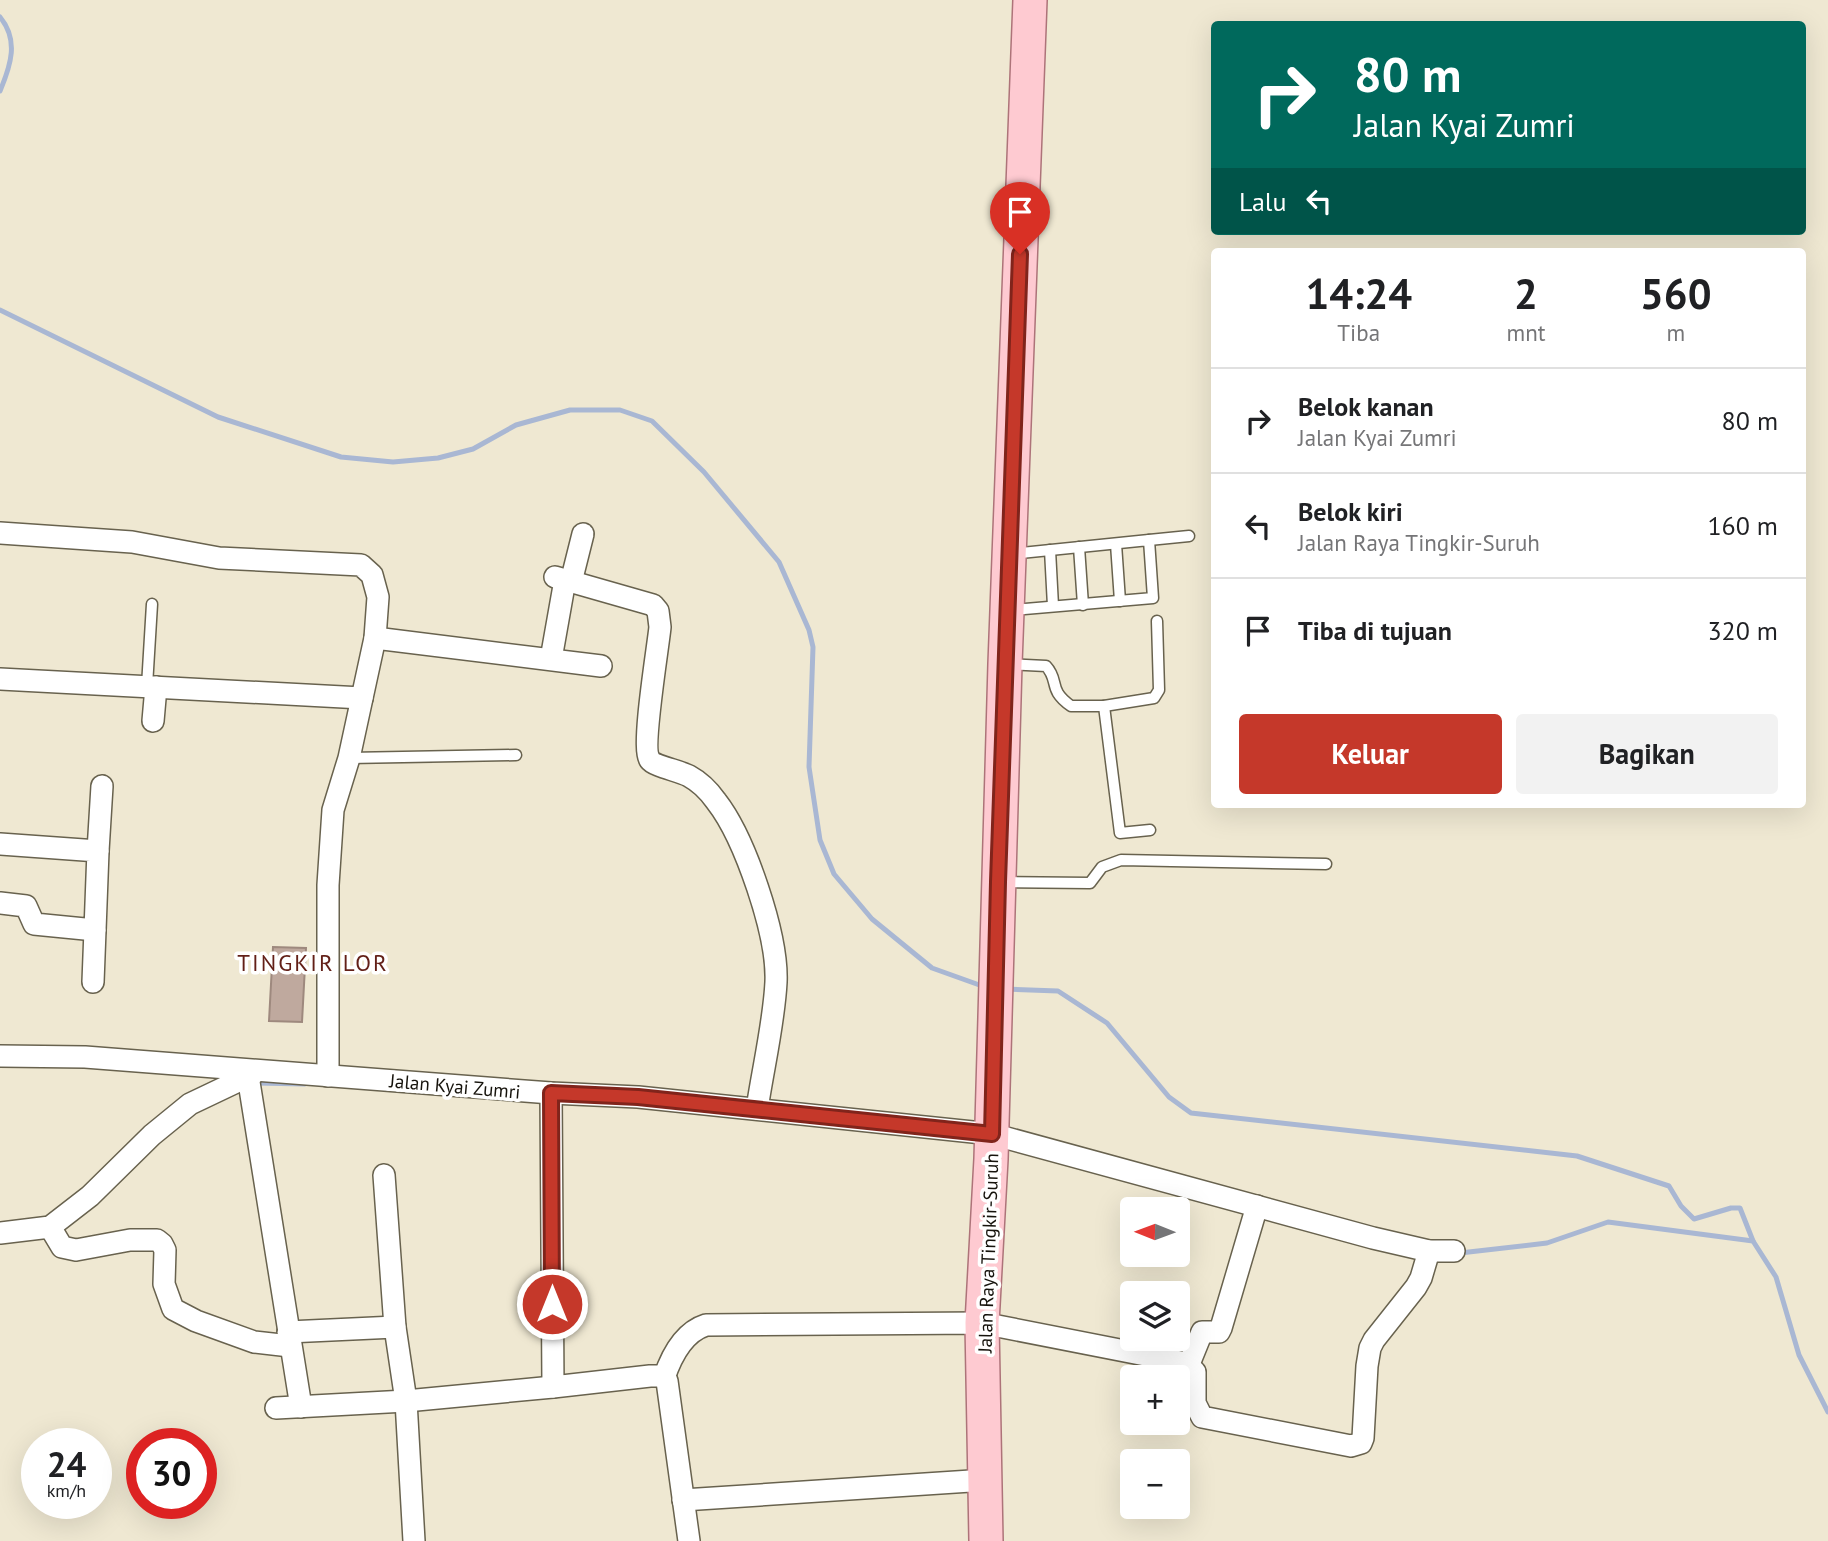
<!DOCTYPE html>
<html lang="id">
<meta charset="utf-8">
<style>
body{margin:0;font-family:"PT Sans",sans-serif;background:#f2f2f2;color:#202124;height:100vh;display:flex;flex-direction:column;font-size:26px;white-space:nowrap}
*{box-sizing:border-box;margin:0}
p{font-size:23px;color:#757577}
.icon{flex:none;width:38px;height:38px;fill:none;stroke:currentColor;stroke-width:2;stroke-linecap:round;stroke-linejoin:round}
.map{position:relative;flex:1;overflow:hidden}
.panel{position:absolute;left:1211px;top:248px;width:595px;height:560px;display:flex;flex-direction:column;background:#fff;border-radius:7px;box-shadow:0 7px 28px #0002}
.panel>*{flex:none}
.hud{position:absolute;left:1211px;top:21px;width:595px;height:214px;border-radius:7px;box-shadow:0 7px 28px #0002;background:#00695c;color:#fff;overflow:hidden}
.needle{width:46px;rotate:271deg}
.buttons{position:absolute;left:1120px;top:1197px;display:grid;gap:14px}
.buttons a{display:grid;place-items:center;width:70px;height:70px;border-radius:7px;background:#fff;box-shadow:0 7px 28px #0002;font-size:35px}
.speed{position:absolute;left:21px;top:1428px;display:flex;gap:14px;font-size:35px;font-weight:700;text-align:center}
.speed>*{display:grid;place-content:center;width:91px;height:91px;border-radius:50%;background:#fff;box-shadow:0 7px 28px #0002;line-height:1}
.speed small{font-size:18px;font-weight:400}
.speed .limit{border:10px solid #d22;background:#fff;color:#111}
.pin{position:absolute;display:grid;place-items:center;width:60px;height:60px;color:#fff;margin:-72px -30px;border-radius:50% 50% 50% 0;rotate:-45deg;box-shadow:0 0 7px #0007}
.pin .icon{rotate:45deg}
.me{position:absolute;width:77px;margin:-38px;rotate:0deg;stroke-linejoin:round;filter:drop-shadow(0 0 5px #0008)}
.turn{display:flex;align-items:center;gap:24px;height:147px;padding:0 28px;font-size:32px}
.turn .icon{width:91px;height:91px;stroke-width:2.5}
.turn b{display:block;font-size:49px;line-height:60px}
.then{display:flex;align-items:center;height:66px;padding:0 28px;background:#0003;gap:14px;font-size:26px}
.eta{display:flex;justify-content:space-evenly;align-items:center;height:119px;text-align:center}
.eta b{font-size:42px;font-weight:700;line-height:49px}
.primary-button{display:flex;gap:14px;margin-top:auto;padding:14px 28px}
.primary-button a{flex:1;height:80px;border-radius:7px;background:#c5382a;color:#fff;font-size:28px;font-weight:700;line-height:80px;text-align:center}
.primary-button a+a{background:#f2f2f2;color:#202124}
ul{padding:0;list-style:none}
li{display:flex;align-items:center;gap:21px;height:105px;padding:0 28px;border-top:2px solid #e0e0e0}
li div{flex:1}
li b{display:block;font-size:26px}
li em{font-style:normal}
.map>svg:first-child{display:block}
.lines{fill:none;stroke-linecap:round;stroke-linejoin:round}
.stream{stroke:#a9b7d3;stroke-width:5}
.building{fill:#bfa99e;stroke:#9e897e;stroke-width:2}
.lane-casing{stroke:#68624e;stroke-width:13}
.street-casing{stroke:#68624e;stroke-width:24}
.primary-casing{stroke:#ad7379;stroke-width:36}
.lane{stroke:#fff;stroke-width:10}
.street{stroke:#fff;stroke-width:21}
.primary{stroke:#fecad1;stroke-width:33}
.route-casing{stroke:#80241b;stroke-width:18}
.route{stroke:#c5382a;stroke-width:12}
.labels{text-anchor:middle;stroke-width:7;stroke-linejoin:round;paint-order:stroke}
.street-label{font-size:19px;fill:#16130c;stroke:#fff}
.quarter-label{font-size:23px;letter-spacing:2px;fill:#621f17;stroke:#fff}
</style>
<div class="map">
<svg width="1828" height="1541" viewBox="0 0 1828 1541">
<rect width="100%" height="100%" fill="#efe8d2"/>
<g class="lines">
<!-- stream -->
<g class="stream">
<path d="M0,17C19,40 11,65 0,91"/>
<polyline points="0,310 218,417 341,457 393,462 438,458 473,449 516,425 570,410 620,410 652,421 704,472 779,562 809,630 813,647 809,767 820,840 834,874 872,919 932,968 985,987"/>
<polyline points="1005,989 1058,991 1107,1023 1169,1097 1191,1113 1577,1156 1669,1186 1681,1206 1694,1219 1731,1208 1740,1208 1753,1241"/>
<polyline points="256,1083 305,1084"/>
<polyline points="1460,1253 1547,1243 1608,1222 1753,1241 1776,1277 1799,1355 1828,1412"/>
</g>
</g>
<!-- building -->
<polygon class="building" points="273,947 306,948 302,1022 269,1021"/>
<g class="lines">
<!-- lane casing -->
<g class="lane-casing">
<g id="lane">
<polyline points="1149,540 1189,536"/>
<polyline points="1116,544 1120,601"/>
<polyline points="1079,547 1083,605"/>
<polyline points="1050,550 1053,606"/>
<polyline points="1011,554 1149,540 1153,598 1012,610"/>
<path d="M1008,664L1046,666C1060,681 1047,689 1071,706H1104L1120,833L1150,830"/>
<polyline points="147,686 152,604"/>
<polyline points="1104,706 1154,698 1159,690 1157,621"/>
<polyline points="349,758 516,755"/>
<polyline points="1004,882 1090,883 1102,867 1121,860 1326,864"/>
</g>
</g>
<!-- street casing -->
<g class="street-casing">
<g id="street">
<polyline points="0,533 132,542 219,558 361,565 372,575 378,597 375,638 349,758 333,810 328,885 328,1076"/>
<path d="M555,577L653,605L658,611L660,627C658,648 641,748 650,760C654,766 680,771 689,776C700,782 709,791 716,801C745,838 778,935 776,982C774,1023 763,1068 757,1109"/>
<polyline points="571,582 583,534"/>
<polyline points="375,638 601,666"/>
<polyline points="551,659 565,580"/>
<polyline points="0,679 362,698"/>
<polyline points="153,721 156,687"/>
<polyline points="0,844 98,851 95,930 34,924 26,906 0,903"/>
<polyline points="98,851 102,786"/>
<polyline points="93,982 95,930"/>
<polyline points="0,1056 85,1057 551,1093 638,1097 992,1134 1373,1238 1429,1251 1454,1251"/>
<polyline points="248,1076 301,1407"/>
<polyline points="551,1093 553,1387 650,1376 661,1376 667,1381 689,1541"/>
<polyline points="384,1175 395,1327 406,1401 414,1541"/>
<polyline points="50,1227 62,1247 76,1250 130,1240 157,1240 162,1244 165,1250 164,1284 173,1309 196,1321 254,1342 290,1346"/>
<polyline points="0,1233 50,1227 90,1196 152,1135 190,1104 253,1074"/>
<polyline points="288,1332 395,1327"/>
<polyline points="1189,1364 1202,1332 1219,1332 1221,1328 1257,1206"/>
<path d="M664,1378C671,1357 684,1332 706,1325L982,1323L1186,1363L1195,1372V1403L1202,1417L1351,1446L1361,1443L1363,1438L1367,1366L1370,1348L1374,1340L1416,1287L1421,1278L1429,1251"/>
<polyline points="276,1408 406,1401 553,1387"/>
<polyline points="683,1500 986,1480"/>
</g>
</g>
<!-- primary casing -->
<g class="primary-casing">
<polyline id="primary" points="986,1541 982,1323 991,1159 1005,664 1030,0"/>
</g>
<!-- lane -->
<use href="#lane" class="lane"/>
<!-- street -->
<use href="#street" class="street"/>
<!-- primary -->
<use href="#primary" class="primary"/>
</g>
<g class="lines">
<!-- route casing -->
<g class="route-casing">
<polyline id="route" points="552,1304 551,1093 638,1097 992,1134 998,882 1020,254"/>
</g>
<!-- route -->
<use href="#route" class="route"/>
</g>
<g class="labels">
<!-- street labels -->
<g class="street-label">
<text transform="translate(455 1086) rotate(5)" y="7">Jalan Kyai Zumri</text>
<text transform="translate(988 1253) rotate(-88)" y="7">Jalan Raya Tingkir-Suruh</text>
</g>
<!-- quarter labels -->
<g class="quarter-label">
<text x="313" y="971">TINGKIR LOR</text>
</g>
</g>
</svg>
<div class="buttons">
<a><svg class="needle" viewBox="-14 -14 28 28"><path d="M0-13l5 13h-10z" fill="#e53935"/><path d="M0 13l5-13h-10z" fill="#757577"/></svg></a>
<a><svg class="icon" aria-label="layers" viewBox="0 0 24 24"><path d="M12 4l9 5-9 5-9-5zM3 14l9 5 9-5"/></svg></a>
<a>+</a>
<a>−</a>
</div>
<div class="speed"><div>24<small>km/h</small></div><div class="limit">30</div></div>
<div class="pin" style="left:1020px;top:254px;background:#d93025"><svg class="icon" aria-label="arrive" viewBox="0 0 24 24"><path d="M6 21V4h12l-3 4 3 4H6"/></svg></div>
<svg class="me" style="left:552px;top:1304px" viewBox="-20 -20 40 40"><circle r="17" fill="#c5382a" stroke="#fff" stroke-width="3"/><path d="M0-11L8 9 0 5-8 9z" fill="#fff"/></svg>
<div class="hud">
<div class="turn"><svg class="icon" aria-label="right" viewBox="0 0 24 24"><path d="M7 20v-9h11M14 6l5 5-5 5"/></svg><div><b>80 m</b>Jalan Kyai Zumri</div></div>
<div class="then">Lalu<svg class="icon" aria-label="left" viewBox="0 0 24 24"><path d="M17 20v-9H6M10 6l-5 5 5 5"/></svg></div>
</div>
<section class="panel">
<div class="eta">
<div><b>14:24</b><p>Tiba</p></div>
<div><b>2</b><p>mnt</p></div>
<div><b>560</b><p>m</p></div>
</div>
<ul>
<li><svg class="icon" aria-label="right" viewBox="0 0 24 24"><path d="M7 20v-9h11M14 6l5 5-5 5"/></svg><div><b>Belok kanan</b><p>Jalan Kyai Zumri</p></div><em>80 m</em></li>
<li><svg class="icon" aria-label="left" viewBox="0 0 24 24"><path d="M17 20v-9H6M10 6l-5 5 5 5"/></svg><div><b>Belok kiri</b><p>Jalan Raya Tingkir-Suruh</p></div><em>160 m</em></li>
<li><svg class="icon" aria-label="arrive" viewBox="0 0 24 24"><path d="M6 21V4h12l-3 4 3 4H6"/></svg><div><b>Tiba di tujuan</b></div><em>320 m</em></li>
</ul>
<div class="primary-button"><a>Keluar</a><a>Bagikan</a></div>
</section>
</div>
